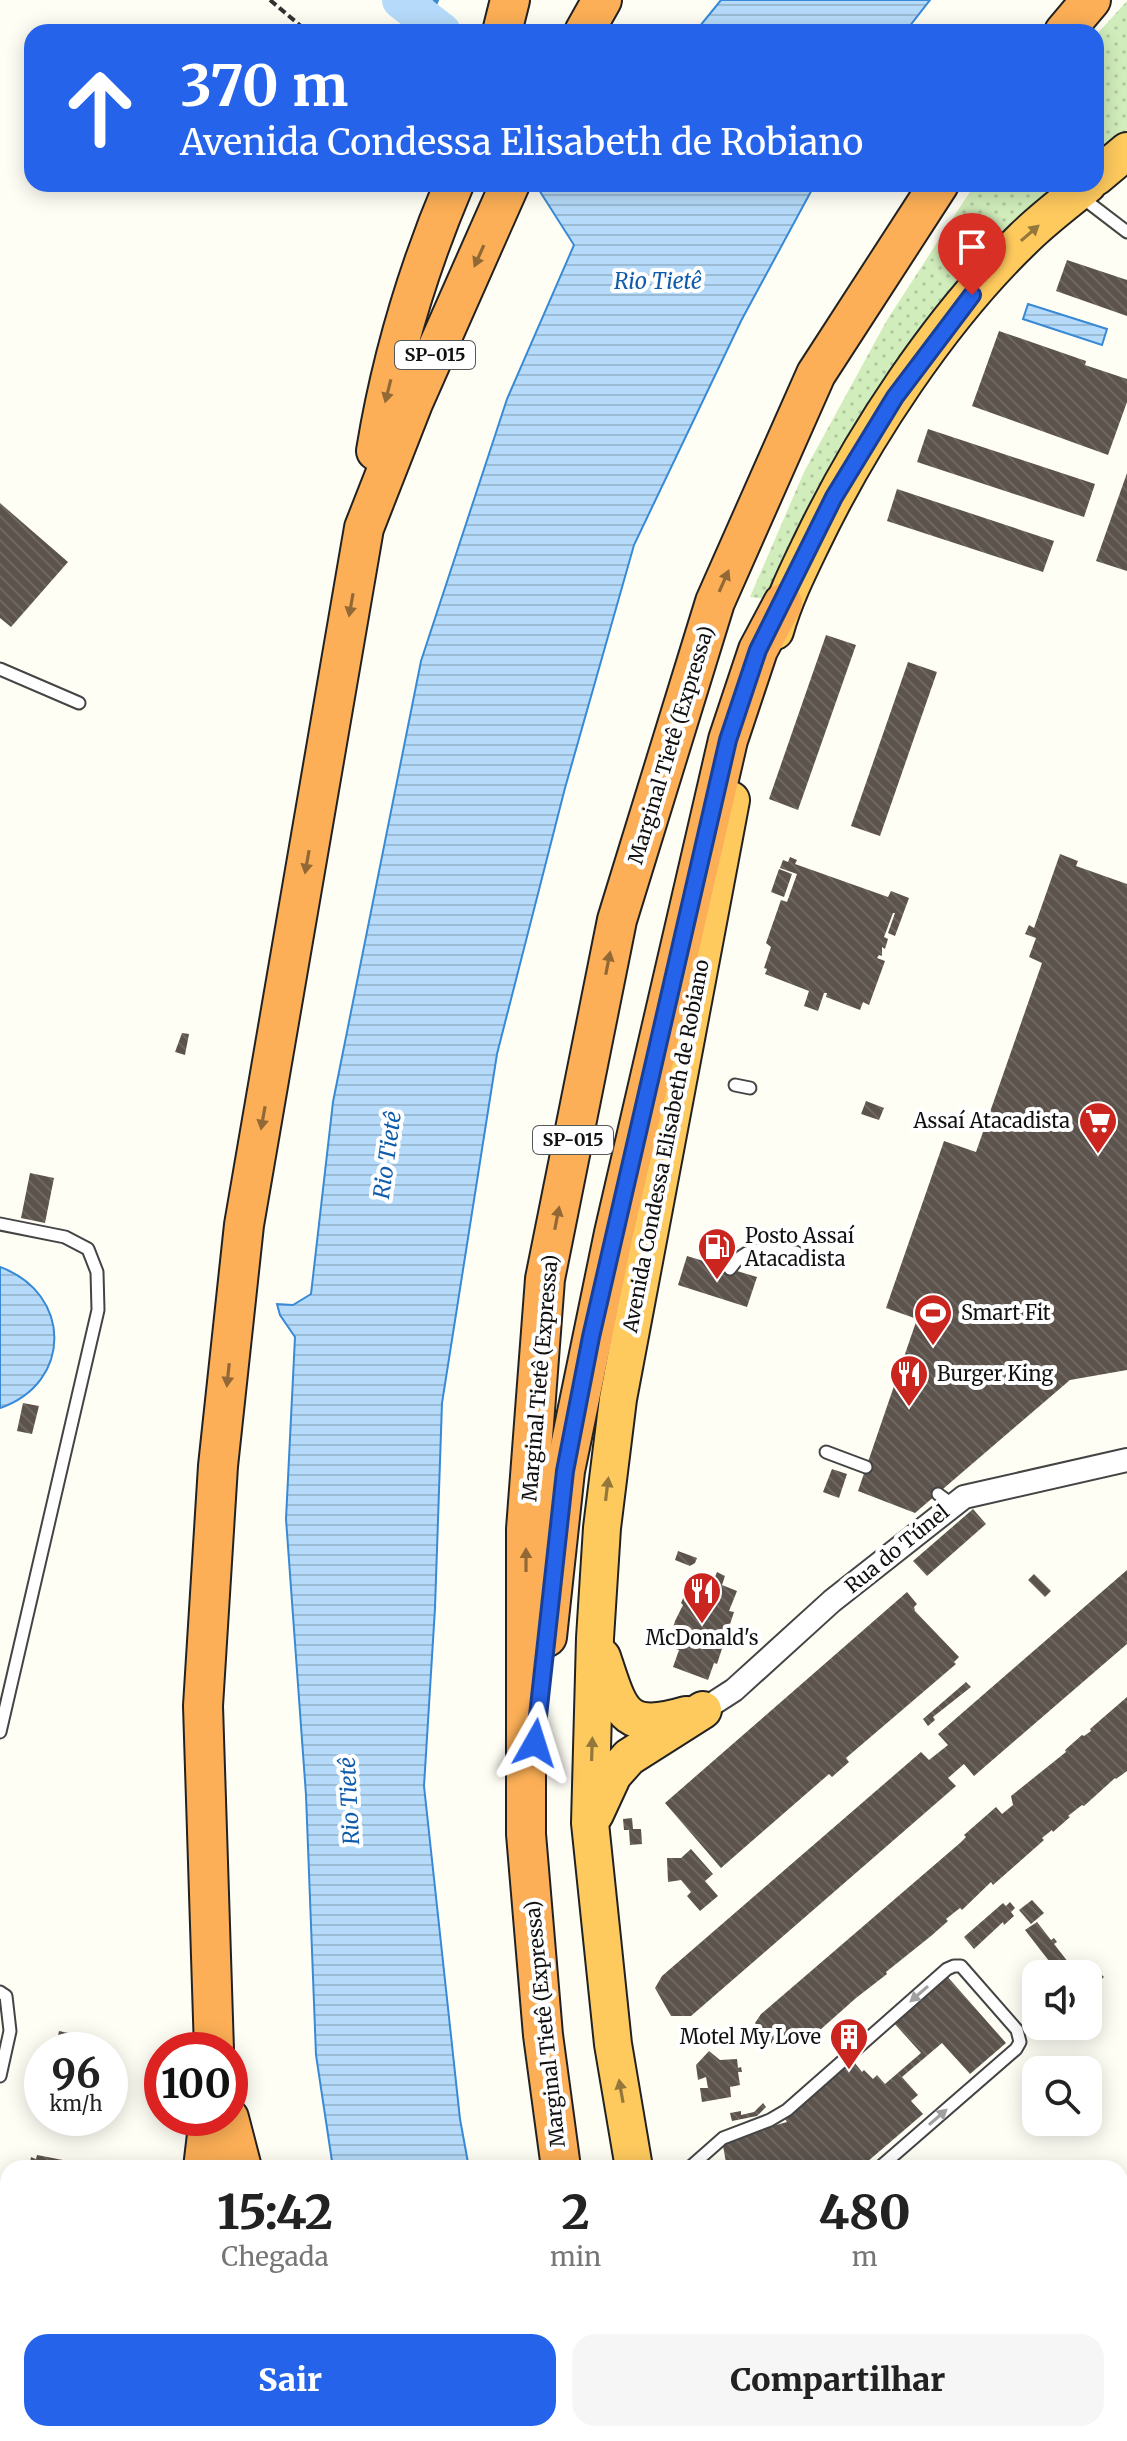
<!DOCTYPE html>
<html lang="pt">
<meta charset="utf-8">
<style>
body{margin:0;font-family:Merriweather,serif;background:#f6f6f6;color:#222;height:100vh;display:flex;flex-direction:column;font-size:30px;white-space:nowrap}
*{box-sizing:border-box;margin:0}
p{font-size:26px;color:#767676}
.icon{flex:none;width:44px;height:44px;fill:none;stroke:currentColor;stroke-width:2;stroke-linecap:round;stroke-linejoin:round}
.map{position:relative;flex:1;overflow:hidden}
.side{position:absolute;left:0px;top:2160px;width:1128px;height:282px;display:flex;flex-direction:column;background:#fff;border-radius:24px 24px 0 0;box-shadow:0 4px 20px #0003}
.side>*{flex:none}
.top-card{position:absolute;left:24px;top:24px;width:1080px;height:168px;border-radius:24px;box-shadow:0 4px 20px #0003;background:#2563eb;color:#fff;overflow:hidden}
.buttons{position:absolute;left:1022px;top:1960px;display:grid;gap:16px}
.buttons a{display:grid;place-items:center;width:80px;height:80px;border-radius:16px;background:#fff;box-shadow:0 4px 20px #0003;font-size:40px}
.speed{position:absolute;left:24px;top:2032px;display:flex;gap:16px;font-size:40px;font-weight:700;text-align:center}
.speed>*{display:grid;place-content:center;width:104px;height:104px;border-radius:50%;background:#fff;box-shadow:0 4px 20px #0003;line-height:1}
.speed small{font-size:20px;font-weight:400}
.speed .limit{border:12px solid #d22;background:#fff;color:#111}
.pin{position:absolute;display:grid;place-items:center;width:68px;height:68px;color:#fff;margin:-82px -34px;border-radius:50% 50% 50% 0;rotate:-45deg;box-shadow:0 0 8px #0007}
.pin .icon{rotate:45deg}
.me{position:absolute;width:88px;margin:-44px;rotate:6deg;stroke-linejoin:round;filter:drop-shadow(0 0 6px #0008)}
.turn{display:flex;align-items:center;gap:28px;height:168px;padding:0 24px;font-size:36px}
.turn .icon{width:104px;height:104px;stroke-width:2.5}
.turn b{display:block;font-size:56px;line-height:68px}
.eta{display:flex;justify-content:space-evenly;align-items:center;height:136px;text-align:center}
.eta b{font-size:48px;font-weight:800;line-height:56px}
.primary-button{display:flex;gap:16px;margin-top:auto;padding:16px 24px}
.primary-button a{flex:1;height:92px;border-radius:24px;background:#2563eb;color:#fff;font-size:32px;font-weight:800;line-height:92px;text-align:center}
.primary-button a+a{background:#f6f6f6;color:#222}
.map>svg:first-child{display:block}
.green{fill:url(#green-dots)}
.water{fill:url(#water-rules);stroke:#388ad6;stroke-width:2}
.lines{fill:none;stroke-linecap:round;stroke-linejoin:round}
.stream{stroke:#388ad6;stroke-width:6}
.river{stroke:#b6dbfa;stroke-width:38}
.building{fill:url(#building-back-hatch)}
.service-casing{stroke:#444;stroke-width:15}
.minor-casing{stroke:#444;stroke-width:26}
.primary-casing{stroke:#222;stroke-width:38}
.trunk-casing{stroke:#222;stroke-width:40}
.motorway-casing{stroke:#222;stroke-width:42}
.path{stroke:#333;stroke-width:4;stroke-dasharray:8 4;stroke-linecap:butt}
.service{stroke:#fff;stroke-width:11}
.minor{stroke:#fff;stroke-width:22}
.primary{stroke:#ffe665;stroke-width:34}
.trunk{stroke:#feca5e;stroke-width:36}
.motorway{stroke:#fcaf56;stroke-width:38}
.oneway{fill:#93773b}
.oneway2{fill:#926837}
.oneway3{fill:#a0a0a0}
.route-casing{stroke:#184099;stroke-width:20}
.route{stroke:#2563eb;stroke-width:14}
.labels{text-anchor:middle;stroke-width:8;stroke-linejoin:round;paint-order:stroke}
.shield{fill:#fff;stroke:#585858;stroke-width:2}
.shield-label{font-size:18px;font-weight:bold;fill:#111}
.street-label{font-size:20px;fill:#111;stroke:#fff}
.poi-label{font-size:20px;fill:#111;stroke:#fff;text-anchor:start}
.water-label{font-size:22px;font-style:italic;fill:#105cac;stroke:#fff}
</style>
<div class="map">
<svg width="1127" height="2441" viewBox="0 0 1127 2441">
<defs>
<pattern id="green-dots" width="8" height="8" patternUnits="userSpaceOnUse" patternTransform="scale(2)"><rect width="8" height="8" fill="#d1edbb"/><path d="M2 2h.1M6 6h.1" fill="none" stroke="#b2caa0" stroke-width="1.8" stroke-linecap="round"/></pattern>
<pattern id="water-rules" width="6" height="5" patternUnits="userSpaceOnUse" patternTransform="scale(2)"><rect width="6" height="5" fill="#b6dbfa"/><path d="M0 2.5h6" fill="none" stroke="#9bbbd5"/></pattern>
<pattern id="building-back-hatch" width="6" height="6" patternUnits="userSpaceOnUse" patternTransform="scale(2)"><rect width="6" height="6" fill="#5b534c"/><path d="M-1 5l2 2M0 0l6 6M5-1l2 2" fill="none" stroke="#6e6762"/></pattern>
</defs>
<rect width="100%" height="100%" fill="#fffef5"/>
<!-- green -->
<g class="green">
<polygon points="1127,1 1127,130 1096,156 1096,35"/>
<polygon points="975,184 1062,184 841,454 806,512 767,599 750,597 804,472 887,320"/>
</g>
<!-- water -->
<g class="water">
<polygon points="721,0 930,0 905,32 695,32"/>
<polygon points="542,184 815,184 741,321 634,545 565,788 497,1054 442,1403 435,1608 424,1786 460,2119 469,2168 333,2168 316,2055 306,1795 286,1519 295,1337 280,1315 277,1304 293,1305 311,1294 333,1102 421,661 507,399 574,245 539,190"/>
<polygon points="1028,304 1107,329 1102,345 1023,319"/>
<path d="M0,1267C72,1293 73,1383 0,1408Z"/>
<polygon points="379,2434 521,2434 522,2441 380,2441"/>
</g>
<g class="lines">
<!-- stream -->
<g class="stream">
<polyline points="427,20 436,0"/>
<polyline points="1120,2313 1127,2311"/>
</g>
<!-- river -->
<polyline class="river" points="401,0 442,32"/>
</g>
<!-- building -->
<g class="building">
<polygon points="1067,260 1127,280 1127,316 1056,291"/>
<polygon points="999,331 1086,361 1085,365 1127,379 1127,402 1108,455 972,406"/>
<polygon points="928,429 1095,484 1084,517 917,462"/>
<polygon points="1127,473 1127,571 1096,561"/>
<polygon points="897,489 1054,541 1043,572 887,521"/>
<polygon points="0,503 68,562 11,627 0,618"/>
<polygon points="826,635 856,645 798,810 769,799"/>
<polygon points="908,662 937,672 880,836 851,826"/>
<polygon points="1060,854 1078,861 1076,866 1127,884 1127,1370 1070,1380 915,1513 858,1491 917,1319 886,1308 944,1141 976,1152 1042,963 1029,957 1036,938 1025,934 1029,925 1034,928"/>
<polygon points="790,857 797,860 795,864 888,897 891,891 909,898 895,936 888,933 895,913 893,913 884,937 888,939 885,949 882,947 882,956 879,955 877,958 885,961 869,1005 863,1002 860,1010 826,997 827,993 824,993 818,1011 804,1006 809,991 765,974 767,969 764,968 771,947 766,943 781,900 787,902 797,874 780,868 783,860 788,862"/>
<polygon points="779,869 792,874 784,897 771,892"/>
<polygon points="182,1033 189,1034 185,1055 175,1052"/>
<polygon points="866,1101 884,1108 879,1120 861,1114"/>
<polygon points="30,1173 54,1178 45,1223 21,1218"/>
<polygon points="687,1256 757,1277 747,1307 678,1285"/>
<polygon points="23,1403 39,1406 32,1434 17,1431"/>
<polygon points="832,1469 847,1474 839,1498 823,1492"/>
<polygon points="973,1509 986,1524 927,1576 913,1561"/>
<polygon points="678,1551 697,1558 695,1563 690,1566 675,1560"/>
<polygon points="1127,1570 1127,1644 974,1776 964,1764 948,1778 956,1786 691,2016 671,2016 655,1988 662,1976 921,1752 929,1760 948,1745 938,1734"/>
<polygon points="717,1572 725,1576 722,1585 737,1591 729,1611 734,1612 717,1664 714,1663 708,1680 673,1667 679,1650 670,1647 677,1629 673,1628 675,1621 683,1605 681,1603 685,1594 693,1597 700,1577 713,1582"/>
<polygon points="1034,1574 1051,1591 1045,1597 1028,1580"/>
<polygon points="907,1592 917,1604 914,1607 915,1611 959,1657 954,1662 956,1664 846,1758 849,1762 832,1777 829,1774 721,1868 665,1803"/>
<polygon points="966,1682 971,1687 933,1717 935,1720 928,1726 923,1719"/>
<polygon points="1127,1697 1127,1771 1116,1779 1115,1778 1084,1806 1082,1805 1068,1816 1070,1817 1053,1832 1052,1830 1042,1838 1044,1840 993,1885 991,1882 962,1910 960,1908 946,1919 948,1921 931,1936 886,1972 887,1974 856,1998 802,2046 795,2039 787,2046 780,2038 773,2045 755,2023 761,2014 960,1843 966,1837 964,1835 996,1807 1002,1814 1013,1805 1011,1796 1066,1752 1065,1750 1082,1735 1084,1736 1091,1731 1090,1729"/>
<polygon points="632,1818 633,1829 641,1829 642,1844 630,1845 629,1830 624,1830 623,1819"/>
<polygon points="691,1849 713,1874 705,1881 718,1896 700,1911 687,1896 691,1892 681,1880 668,1882 667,1858 681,1858"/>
<polygon points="1032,1900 1044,1913 1031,1924 1019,1910"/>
<polygon points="1010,1902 1015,1908 1011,1912 1014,1916 1004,1925 1003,1922 974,1949 964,1937 1003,1903 1006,1906"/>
<polygon points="1037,1922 1051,1940 1054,1938 1057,1942 1054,1944 1072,1967 1063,1974 1059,1974 1025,1930"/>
<polygon points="1094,1967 1104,1977 1091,1989 1088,1986 1088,1974 1085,1974"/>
<polygon points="946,1975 1006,2043 970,2074 942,2043 902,2077 918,2095 911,2101 923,2114 860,2168 727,2168 722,2140 787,2122 784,2117 851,2058 862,2072 864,2070 873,2079 877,2075 885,2084 921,2053 893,2022"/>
<polygon points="59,2031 78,2035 75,2050 55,2050"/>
<polygon points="709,2051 720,2060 737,2059 738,2068 741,2067 742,2072 738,2072 740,2085 730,2087 731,2097 702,2102 700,2088 708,2088 706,2077 698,2080 696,2065"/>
<polygon points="763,2103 766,2107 757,2116 732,2121 730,2113 741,2111 741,2115 754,2112"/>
<polygon points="37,2155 63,2160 62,2168 34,2168 35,2164 30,2163 31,2157 36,2159"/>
<polygon points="0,2287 8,2288 8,2305 1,2335"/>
<polygon points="77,2434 112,2434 112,2435 79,2441"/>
</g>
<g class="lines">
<!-- service casing -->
<g class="service-casing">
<g id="service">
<polyline points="1080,196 1127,232"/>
<polyline points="0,669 79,703"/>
<polyline points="735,1085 750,1088"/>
<polyline points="0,1224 65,1237 88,1249 97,1272 98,1310 0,1732"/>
<path d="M730,1269C749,1241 765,1251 796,1252"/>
<polyline points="826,1452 866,1467"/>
<polyline points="938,1494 953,1505"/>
<polyline points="0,1992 6,1996 10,2031 0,2076"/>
<polyline points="689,2168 723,2138 770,2120 787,2110 947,1969 954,1966 961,1966 1017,2030 1020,2042 1016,2049 879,2168"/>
</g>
</g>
<!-- minor casing -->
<g class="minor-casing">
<polyline id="minor" points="703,1710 734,1690 832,1601 964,1497 1127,1460"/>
</g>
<!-- primary casing -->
<g class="primary-casing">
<g id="primary">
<polyline points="1120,2216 1127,2215"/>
<polyline points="189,2441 218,2434"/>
</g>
</g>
<!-- trunk casing -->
<g class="trunk-casing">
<g id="trunk">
<polyline points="1096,177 1127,151"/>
<path d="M775,631C784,599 798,571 812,542C862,438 940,319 1023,239C1043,219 1066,202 1088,184"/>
<path d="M602,1657C620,1710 622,1734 686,1715"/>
<polyline points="595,1814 613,1775 629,1757 703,1710"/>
<polyline points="634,2168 613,2044 590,1823 595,1638 602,1528 618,1399 731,800"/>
</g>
</g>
<!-- motorway casing -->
<g class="motorway-casing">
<g id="motorway">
<polyline points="502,32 510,0"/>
<polyline points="584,32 602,0"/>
<polyline points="1064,32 1091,0"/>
<path d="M376,451C391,359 418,269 454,184"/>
<polyline points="547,1637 565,1471 614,1233 728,740 758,650 783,603"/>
<polyline points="214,2050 203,1706 218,1466 244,1225 364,528 413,403 510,184"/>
<polyline points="229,2118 242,2168"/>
<polyline points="203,2168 209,2118"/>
<polyline points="561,2168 543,2035 526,1834 526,1529 545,1279 617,920 715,602 816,374 939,184"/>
<polyline points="0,2419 8,2416"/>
<polyline points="297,2434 298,2441"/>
<polyline points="613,2434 614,2441"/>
<polyline points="666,2434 667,2441"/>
</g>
</g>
<!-- path -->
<polyline class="path" points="270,0 308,32"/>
<!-- service -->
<use href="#service" class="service"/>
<!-- minor -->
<use href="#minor" class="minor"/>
<!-- primary -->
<use href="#primary" class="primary"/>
<!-- trunk -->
<use href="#trunk" class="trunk"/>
<!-- motorway -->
<use href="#motorway" class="motorway"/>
</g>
<!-- one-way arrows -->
<defs><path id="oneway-solid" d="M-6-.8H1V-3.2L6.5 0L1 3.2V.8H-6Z" transform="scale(2)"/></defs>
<g class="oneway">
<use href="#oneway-solid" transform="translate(1030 233) rotate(-41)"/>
<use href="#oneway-solid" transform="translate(607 1489) rotate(-83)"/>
<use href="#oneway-solid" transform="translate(592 1749) rotate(-88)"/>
<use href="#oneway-solid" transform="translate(621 2091) rotate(-100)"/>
</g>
<g class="oneway2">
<use href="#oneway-solid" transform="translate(479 256) rotate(114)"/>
<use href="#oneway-solid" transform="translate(388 391) rotate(104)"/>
<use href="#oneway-solid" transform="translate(724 581) rotate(-66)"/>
<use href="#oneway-solid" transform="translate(351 605) rotate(100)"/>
<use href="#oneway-solid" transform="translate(307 862) rotate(100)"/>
<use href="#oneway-solid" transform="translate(608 963) rotate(-79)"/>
<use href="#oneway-solid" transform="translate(263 1118) rotate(100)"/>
<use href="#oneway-solid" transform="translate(557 1218) rotate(-79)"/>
<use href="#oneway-solid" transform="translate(228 1375) rotate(96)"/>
<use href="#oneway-solid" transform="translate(526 1560) rotate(-90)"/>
</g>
<g class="oneway3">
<use href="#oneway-solid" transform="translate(919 1994) rotate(139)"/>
<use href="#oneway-solid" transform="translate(938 2117) rotate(-41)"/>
</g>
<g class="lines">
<!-- route casing -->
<g class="route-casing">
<polyline id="route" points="535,1743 565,1471 591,1337 728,740 758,650 834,497 895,397 972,295"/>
</g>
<!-- route -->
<use href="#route" class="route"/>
</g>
<!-- icons -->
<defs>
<g id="supermarket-pin" transform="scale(2)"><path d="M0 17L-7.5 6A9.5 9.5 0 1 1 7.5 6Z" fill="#cb251f" stroke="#fff"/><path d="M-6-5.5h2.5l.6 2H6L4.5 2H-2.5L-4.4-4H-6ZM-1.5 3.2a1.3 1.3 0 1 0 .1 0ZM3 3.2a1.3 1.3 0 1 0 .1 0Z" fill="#fff"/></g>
<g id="fuel-pin" transform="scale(2)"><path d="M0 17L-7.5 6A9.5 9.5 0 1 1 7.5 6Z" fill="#cb251f" stroke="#fff"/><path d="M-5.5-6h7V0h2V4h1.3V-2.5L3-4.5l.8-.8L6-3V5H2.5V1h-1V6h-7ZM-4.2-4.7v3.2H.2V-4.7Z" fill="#fff"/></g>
<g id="stadium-pin" transform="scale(2)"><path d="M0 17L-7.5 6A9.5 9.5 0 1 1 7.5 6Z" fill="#cb251f" stroke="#fff"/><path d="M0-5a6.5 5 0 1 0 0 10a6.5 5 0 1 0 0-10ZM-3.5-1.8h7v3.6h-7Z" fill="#fff"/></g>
<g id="restaurant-pin" transform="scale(2)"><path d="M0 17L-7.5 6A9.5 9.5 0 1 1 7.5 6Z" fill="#cb251f" stroke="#fff"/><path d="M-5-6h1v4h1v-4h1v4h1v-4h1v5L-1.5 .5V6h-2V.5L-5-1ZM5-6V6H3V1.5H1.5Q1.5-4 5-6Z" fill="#fff"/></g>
<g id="building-pin" transform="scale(2)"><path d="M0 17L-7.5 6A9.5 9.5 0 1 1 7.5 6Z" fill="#cb251f" stroke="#fff"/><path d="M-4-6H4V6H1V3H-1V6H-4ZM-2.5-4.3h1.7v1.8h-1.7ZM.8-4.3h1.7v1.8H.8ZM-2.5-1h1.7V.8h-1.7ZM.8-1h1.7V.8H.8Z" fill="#fff"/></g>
</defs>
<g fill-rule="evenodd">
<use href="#supermarket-pin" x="1098" y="1121"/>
<use href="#fuel-pin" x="717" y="1247"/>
<use href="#stadium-pin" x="933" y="1313"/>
<use href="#restaurant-pin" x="909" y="1374"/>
<use href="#restaurant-pin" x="702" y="1591"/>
<use href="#building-pin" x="849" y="2037"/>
</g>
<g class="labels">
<!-- shield labels -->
<g class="shield">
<rect x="395" y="341" width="80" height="28" rx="6"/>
<rect x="533" y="1126" width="80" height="28" rx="6"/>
</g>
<g class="shield-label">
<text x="435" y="361">SP-015</text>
<text x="573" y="1146">SP-015</text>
</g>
<!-- street labels -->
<g class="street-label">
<text transform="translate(671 745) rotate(-73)" y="7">Marginal Tietê (Expressa)</text>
<text transform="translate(666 1146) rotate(-79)" y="7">Avenida Condessa Elisabeth de Robiano</text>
<text transform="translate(540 1378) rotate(-85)" y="7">Marginal Tietê (Expressa)</text>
<text transform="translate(897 1549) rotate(-39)" y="7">Rua do Túnel</text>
<text transform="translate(545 2024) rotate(-96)" y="7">Marginal Tietê (Expressa)</text>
</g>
<!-- poi labels -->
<g class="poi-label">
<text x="1070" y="1128" text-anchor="end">Assaí Atacadista</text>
<text x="745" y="1243">Posto Assaí<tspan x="745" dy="23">Atacadista</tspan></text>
<text x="961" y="1320">Smart Fit</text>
<text x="937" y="1381">Burger King</text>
<text x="702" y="1645" text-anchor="middle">McDonald's</text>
<text x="821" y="2044" text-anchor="end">Motel My Love</text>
</g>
<!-- water labels -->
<g class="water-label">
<text x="658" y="289">Rio Tietê</text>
<text transform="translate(387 1155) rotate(-82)" y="8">Rio Tietê</text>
<text transform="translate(349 1801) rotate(-93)" y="8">Rio Tietê</text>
</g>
</g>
</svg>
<div class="buttons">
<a><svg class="icon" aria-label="sound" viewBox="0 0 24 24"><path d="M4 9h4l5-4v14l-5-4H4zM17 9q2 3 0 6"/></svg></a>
<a><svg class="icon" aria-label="search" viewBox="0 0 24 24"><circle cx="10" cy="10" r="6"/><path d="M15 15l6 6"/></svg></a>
</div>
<div class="speed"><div>96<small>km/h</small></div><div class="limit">100</div></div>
<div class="pin" style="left:972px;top:295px;background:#d93025"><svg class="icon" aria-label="arrive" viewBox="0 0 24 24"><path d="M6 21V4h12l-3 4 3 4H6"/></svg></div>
<svg class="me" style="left:535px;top:1743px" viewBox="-20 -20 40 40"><path d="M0-17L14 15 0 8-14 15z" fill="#2563eb" stroke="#fff" stroke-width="4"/></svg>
<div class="top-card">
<div class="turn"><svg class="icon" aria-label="ahead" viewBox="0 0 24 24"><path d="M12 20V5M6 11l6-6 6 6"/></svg><div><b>370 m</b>Avenida Condessa Elisabeth de Robiano</div></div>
</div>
<section class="side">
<div class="eta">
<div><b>15:42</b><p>Chegada</p></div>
<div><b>2</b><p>min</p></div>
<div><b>480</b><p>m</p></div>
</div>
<div class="primary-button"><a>Sair</a><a>Compartilhar</a></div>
</section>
</div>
